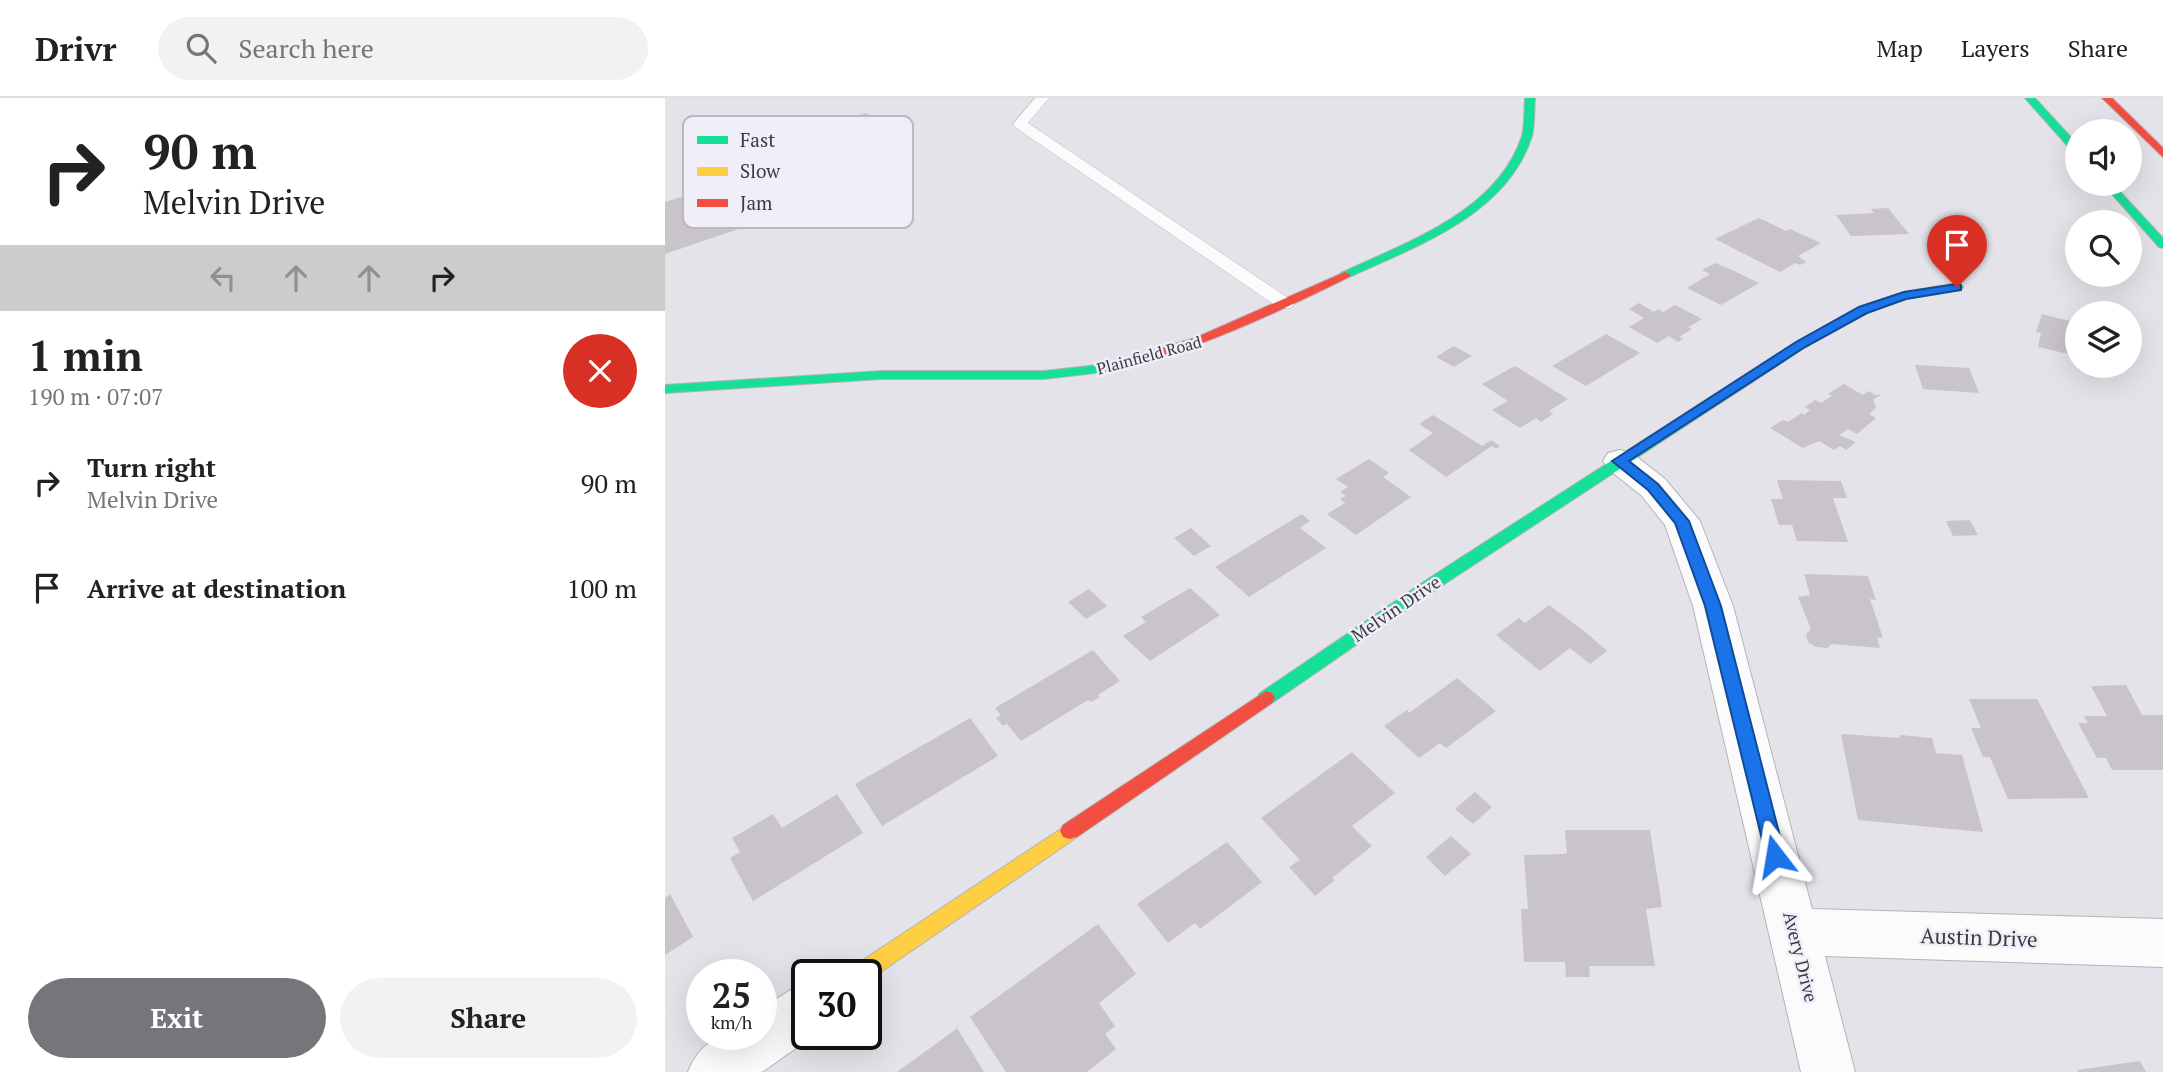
<!DOCTYPE html>
<meta charset="utf-8">
<style>
body{margin:0;font-family:"PT Serif",serif;background:#f2f2f2;color:#222;height:100vh;display:flex;flex-direction:column;font-size:26px;white-space:nowrap}
*{box-sizing:border-box;margin:0}
p{font-size:23px;color:#767676}
.icon{flex:none;width:38px;height:38px;fill:none;stroke:currentColor;stroke-width:2;stroke-linecap:round;stroke-linejoin:round}
.map{position:relative;flex:1;overflow:hidden}
.panel{display:flex;flex-direction:column;background:#fff;width:665px}
.panel>*{flex:none}
.top-card{background:#fff;color:#222;overflow:hidden}
.fabs{position:absolute;left:1400px;top:21px;display:grid;gap:14px}
.fabs a{display:grid;place-items:center;width:77px;height:77px;border-radius:50%;background:#fff;box-shadow:0 7px 28px #0002;font-size:35px}
.speed{position:absolute;left:21px;top:861px;display:flex;gap:14px;font-size:35px;font-weight:700;text-align:center}
.speed>*{display:grid;place-content:center;width:91px;height:91px;border-radius:50%;background:#fff;box-shadow:0 7px 28px #0002;line-height:1}
.speed small{font-size:18px;font-weight:400}
.speed .limit{border:4px solid #111;border-radius:10px;background:#fff;color:#111}
.pin{position:absolute;display:grid;place-items:center;width:60px;height:60px;color:#fff;margin:-72px -30px;border-radius:50% 50% 50% 0;rotate:-45deg;box-shadow:0 0 7px #0007}
.pin .icon{rotate:45deg}
.me{position:absolute;width:77px;margin:-38px;rotate:346deg;stroke-linejoin:round;filter:drop-shadow(0 0 5px #0008)}
.turn{display:flex;align-items:center;gap:24px;height:147px;padding:0 28px;font-size:32px}
.turn .icon{width:91px;height:91px;stroke-width:2.5}
.turn b{display:block;font-size:49px;line-height:60px}
.lanes{display:flex;align-items:center;height:66px;padding:0 28px;background:#0003;justify-content:center;gap:35px;direction:ltr}
.lanes .off{opacity:.35}
.round{display:grid;place-items:center;flex:none;width:74px;height:74px;border-radius:37px;background:#f2f2f2}
.head{display:flex;align-items:center;justify-content:space-between;height:119px;padding:0 28px}
h1{font-size:42px;font-weight:700;line-height:52px}
.action{display:flex;gap:14px;margin-top:auto;padding:14px 28px}
.action a{flex:1;height:80px;border-radius:42px;background:#76757a;color:#fff;font-size:28px;font-weight:700;line-height:80px;text-align:center}
.action a+a{background:#f2f2f2;color:#222}
ul{padding:0;list-style:none}
li{display:flex;align-items:center;gap:21px;height:105px;padding:0 28px}
li div{flex:1}
li b{display:block;font-size:26px}
li em{font-style:normal}
header{display:flex;align-items:center;gap:42px;box-sizing:border-box;height:98px;padding:0 35px;background:#fff;border-bottom:2px solid #e0e0e0}
header strong{font-size:33px}
nav{display:flex;gap:38px;margin-inline-start:auto;font-size:24px}
.search{width:490px;height:63px;background:#f2f2f2;display:flex;align-items:center;gap:18px;box-sizing:border-box;padding:0 24px;border-radius:38px;color:#767676;font-size:26px}
main{display:flex;flex:1;min-height:0}
.map>svg:first-child{display:block}
.building{fill:#c9c3ca}
.lines{fill:none;stroke-linecap:round;stroke-linejoin:round}
.lane-casing{stroke:#b4b3b7;stroke-width:1}
.street-casing{stroke:#b4b3b7;stroke-width:2}
.fast-casing{stroke:#b4b3b7;stroke-width:2}
.slow-casing{stroke:#b4b3b7;stroke-width:2}
.jam-casing{stroke:#b4b3b7;stroke-width:2}
.lane{fill:#fbfbfc;fill-rule:evenodd}
.street{fill:#fbfbfc;fill-rule:evenodd}
.fast{fill:#16e098;fill-rule:evenodd}
.slow{fill:#ffcf43;fill-rule:evenodd}
.jam{fill:#f24e42;fill-rule:evenodd}
.route{fill:#1a73e8;stroke:#114b97;stroke-width:2}
.labels{text-anchor:middle;stroke-width:5;stroke-linejoin:round;paint-order:stroke}
.far-street-label{font-size:16px;fill:#3b3a3f;stroke:#f0eef9}
.street-label{font-size:18px;fill:#3b3a3f;stroke:#f0eef9}
.near-street-label{font-size:21px;fill:#3b3a3f;stroke:#f0eef9}
.key{fill:#f0eef9;stroke:#bab8c1;stroke-width:2}
.key-label{font-size:19px;fill:#3b3a3f}
</style>
<header>
<strong>Drivr</strong>
<div class="search"><svg class="icon" aria-label="search" viewBox="0 0 24 24"><circle cx="10" cy="10" r="6"/><path d="M15 15l6 6"/></svg>Search here</div>
<nav><a>Map</a><a>Layers</a><a>Share</a></nav>
</header>
<main>
<section class="panel">
<div class="top-card">
<div class="turn"><svg class="icon" aria-label="right" viewBox="0 0 24 24"><path d="M7 20v-9h11M14 6l5 5-5 5"/></svg><div><b>90 m</b>Melvin Drive</div></div>
<div class="lanes"><svg class="icon off" aria-label="left" viewBox="0 0 24 24"><path d="M17 20v-9H6M10 6l-5 5 5 5"/></svg><svg class="icon off" aria-label="ahead" viewBox="0 0 24 24"><path d="M12 20V5M6 11l6-6 6 6"/></svg><svg class="icon off" aria-label="ahead" viewBox="0 0 24 24"><path d="M12 20V5M6 11l6-6 6 6"/></svg><svg class="icon" aria-label="right" viewBox="0 0 24 24"><path d="M7 20v-9h11M14 6l5 5-5 5"/></svg></div>
</div>
<div class="head"><div><h1>1 min</h1><p>190 m · 07:07</p></div><a class="round" style="background:#d93025;color:#fff"><svg class="icon" aria-label="close" viewBox="0 0 24 24"><path d="M6 6l12 12M18 6L6 18"/></svg></a></div>
<ul>
<li><svg class="icon" aria-label="right" viewBox="0 0 24 24"><path d="M7 20v-9h11M14 6l5 5-5 5"/></svg><div><b>Turn right</b><p>Melvin Drive</p></div><em>90 m</em></li>
<li><svg class="icon" aria-label="arrive" viewBox="0 0 24 24"><path d="M6 21V4h12l-3 4 3 4H6"/></svg><div><b>Arrive at destination</b></div><em>100 m</em></li>
</ul>
<div class="action"><a>Exit</a><a>Share</a></div>
</section>
<div class="map">
<svg width="1498" height="974" viewBox="0 0 1498 974">
<rect width="100%" height="100%" fill="#e4e3e9"/>
<!-- building -->
<g class="building">
<polygon points="201,15 237,43 228,46 232,50 223,53 227,56 219,59 223,62 214,65 218,69 208,72 212,75 203,78 207,82 117,112 120,115 0,156 0,104 90,76 87,72 97,69 94,66 102,63 99,59 108,57 105,53 114,50 110,47 121,44 116,41"/>
<polygon points="1223,110 1244,136 1186,138 1171,117 1209,115 1206,111"/>
<polygon points="1094,120 1121,133 1125,131 1156,145 1133,158 1141,164 1135,167 1130,165 1115,174 1050,141"/>
<polygon points="1050,165 1065,171 1094,185 1056,207 1022,190 1045,176 1037,172"/>
<polygon points="974,205 989,214 993,211 998,214 1010,207 1037,221 1023,229 1027,231 1014,239 1018,241 1013,244 1004,238 992,245 964,229 979,220 964,211"/>
<polygon points="1377,216 1412,225 1412,258 1373,249 1376,235 1371,234"/>
<polygon points="941,236 975,255 921,288 887,268"/>
<polygon points="789,248 807,258 789,269 771,259"/>
<polygon points="1250,267 1304,270 1314,295 1258,291"/>
<polygon points="850,268 903,301 884,313 888,316 876,324 871,320 855,330 827,312 843,303 817,286"/>
<polygon points="1179,286 1198,297 1204,293 1210,297 1217,296 1208,302 1211,310 1204,316 1211,320 1192,336 1183,331 1174,337 1191,344 1181,352 1175,348 1169,352 1154,343 1138,350 1105,330 1118,322 1123,324 1137,315 1139,317 1145,312 1140,309 1150,302 1156,305 1167,298 1163,296"/>
<polygon points="768,317 817,348 826,342 835,348 831,351 827,348 781,379 744,352 768,335 754,326"/>
<polygon points="704,361 724,375 718,379 746,399 691,437 662,416 680,405 675,401 681,398 675,394 683,389 671,381"/>
<polygon points="1112,382 1176,383 1182,400 1168,400 1183,444 1132,443 1127,427 1114,427 1106,401 1118,401"/>
<polygon points="637,416 645,423 635,430 661,450 584,499 550,469"/>
<polygon points="1305,422 1313,437 1288,438 1281,423"/>
<polygon points="526,430 546,448 529,458 509,440"/>
<polygon points="1139,476 1203,478 1211,502 1205,501 1218,540 1212,539 1215,550 1167,546 1162,550 1151,549 1143,544 1141,536 1146,531 1133,499 1145,497"/>
<polygon points="525,490 555,517 485,563 458,538 481,524 476,519"/>
<polygon points="424,491 442,508 421,521 403,504"/>
<polygon points="884,507 924,537 942,553 925,566 905,550 875,573 831,537 854,520 860,525"/>
<polygon points="428,552 455,583 433,597 435,599 426,604 423,602 356,643 342,626 338,628 331,620 336,617 330,610"/>
<polygon points="792,580 831,613 781,650 775,645 754,660 719,628 742,612 744,615"/>
<polygon points="1461,587 1477,617 1498,617 1498,672 1447,672 1441,660 1432,660 1413,625 1423,625 1419,618 1442,618 1426,588"/>
<polygon points="1304,601 1372,601 1424,700 1343,701 1325,659 1318,659 1306,630 1316,630"/>
<polygon points="305,620 333,658 217,728 190,686"/>
<polygon points="1176,636 1234,640 1235,637 1267,640 1271,655 1297,657 1318,734 1193,722"/>
<polygon points="687,654 730,695 687,728 707,748 667,780 670,782 650,798 624,769 635,762 596,720"/>
<polygon points="810,694 827,709 808,726 790,711"/>
<polygon points="172,696 198,735 88,803 65,760 75,754 67,740 108,716 117,730"/>
<polygon points="900,732 985,732 997,809 981,811 990,868 924,868 925,879 901,879 900,864 859,864 856,811 863,811 859,757 900,756 902,755"/>
<polygon points="786,738 806,756 780,778 761,759"/>
<polygon points="562,744 597,784 535,831 530,825 503,845 472,806"/>
<polygon points="5,796 28,839 0,857 0,800"/>
<polygon points="433,826 471,876 434,905 450,928 440,936 451,951 422,974 341,974 305,919"/>
<polygon points="292,930 319,974 232,974 290,932"/>
<polygon points="1475,963 1481,974 1413,974 1413,972"/>
</g>
<g class="lines">
<!-- lane casing -->
<g class="lane-casing">
<polygon id="lane" points="370,0 384,0 363,25 626,202 629,206 626,210 614,210 350,29 348,26"/>
</g>
<!-- street casing -->
<g class="street-casing">
<g id="street">
<polygon points="955,352 967,355 1000,381 1035,423 1068,508 1147,811 1498,821 1498,869 1160,858 1190,974 1136,974 1028,508 1000,427 976,397 943,371 938,363 943,355"/>
<path d="M142,885V936H151L97,974H23C38,937 60,936 96,936V911L124,893Z"/>
</g>
</g>
<!-- fast casing -->
<g class="fast-casing">
<g id="fast">
<path d="M860,0H870C869,12 870,26 867,38C842,117 752,148 684,179H676V175C742,144 832,114 857,38C860,26 859,12 860,0Z"/>
<polygon points="1360,0 1370,0 1412,46 1412,55 1408,54"/>
<polygon points="1438,86 1448,86 1498,140 1498,150 1494,149"/>
<polygon points="1292,185 1298,189 1296,192 1241,201 1202,215 1139,250 781,485 607,605 601,607 595,605 592,600 595,595 769,477 1131,244 1194,209 1239,194"/>
<polygon points="442,266 448,270 447,273 379,281 216,281 0,295 0,287 216,273 379,273"/>
</g>
</g>
<!-- slow casing -->
<g class="slow-casing">
<polygon id="slow" points="405,725 412,727 415,733 412,739 201,884 201,877 183,877 186,870"/>
</g>
<!-- jam casing -->
<g class="jam-casing">
<g id="jam">
<polygon points="1437,0 1447,0 1498,50 1498,59"/>
<path d="M680,174L686,177L684,179C605,218 528,254 442,274L436,270L437,267L530,240Z"/>
<polygon points="601,593 607,595 610,600 607,605 412,739 405,741 398,739 395,733 398,727"/>
</g>
</g>
<!-- lane -->
<use href="#lane" class="lane"/>
<!-- street -->
<use href="#street" class="street"/>
<!-- fast -->
<use href="#fast" class="fast"/>
<!-- slow -->
<use href="#slow" class="slow"/>
<!-- jam -->
<use href="#jam" class="jam"/>
</g>
<!-- route -->
<polygon class="route" points="1292,186 1296,187 1296,192 1241,201 1202,215 1140,249 964,363 993,386 1024,423 1056,508 1120,758 1117,765 1110,767 1103,765 1101,758 1040,508 1010,425 983,392 947,363 1131,244 1194,209 1239,194"/>
<g class="labels">
<!-- far-street labels -->
<g class="far-street-label">
<text transform="translate(484 257) rotate(-15)" y="6">Plainfield Road</text>
</g>
<!-- street labels -->
<g class="street-label">
<text transform="translate(731 511) rotate(-34)" y="6">Melvin Drive</text>
<text transform="translate(1135 859) rotate(76)" y="6">Avery Drive</text>
</g>
<!-- near-street labels -->
<g class="near-street-label">
<text transform="translate(1314 840) rotate(2)" y="7">Austin Drive</text>
</g>
</g>
<!-- legend -->
<rect x="18" y="18" width="230" height="112" rx="10" class="key"/>
<rect x="32" y="38" width="31" height="8" fill="#16e098"/>
<rect x="32" y="69" width="31" height="9" fill="#ffcf43"/>
<rect x="32" y="101" width="31" height="8" fill="#f24e42"/>
<g class="key-label">
<text x="75" y="49">Fast</text>
<text x="75" y="80">Slow</text>
<text x="75" y="112">Jam</text>
</g>
</svg>
<div class="fabs">
<a><svg class="icon" aria-label="sound" viewBox="0 0 24 24"><path d="M4 9h4l5-4v14l-5-4H4zM17 9q2 3 0 6"/></svg></a>
<a><svg class="icon" aria-label="search" viewBox="0 0 24 24"><circle cx="10" cy="10" r="6"/><path d="M15 15l6 6"/></svg></a>
<a><svg class="icon" aria-label="layers" viewBox="0 0 24 24"><path d="M12 4l9 5-9 5-9-5zM3 14l9 5 9-5"/></svg></a>
</div>
<div class="speed"><div>25<small>km/h</small></div><div class="limit">30</div></div>
<div class="pin" style="left:1292px;top:189px;background:#d93025"><svg class="icon" aria-label="arrive" viewBox="0 0 24 24"><path d="M6 21V4h12l-3 4 3 4H6"/></svg></div>
<svg class="me" style="left:1110px;top:758px" viewBox="-20 -20 40 40"><path d="M0-17L14 15 0 8-14 15z" fill="#1a73e8" stroke="#fff" stroke-width="4"/></svg>
</div>
</main>
